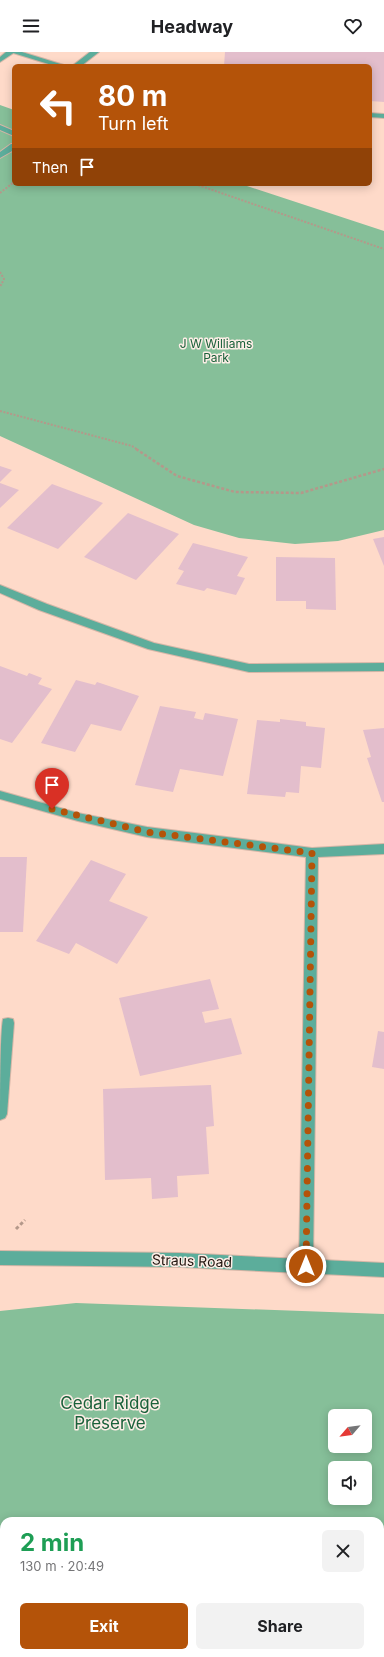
<!DOCTYPE html>
<meta charset="utf-8">
<style>
body{margin:0;font-family:Inter,sans-serif;background:#f2f2f2;color:#202124;height:100vh;display:flex;flex-direction:column;font-size:15px;white-space:nowrap}
*{box-sizing:border-box;margin:0}
p{font-size:13px;color:#757577}
.icon{flex:none;width:22px;height:22px;fill:none;stroke:currentColor;stroke-width:2;stroke-linecap:round;stroke-linejoin:round}
.map{position:relative;flex:1;overflow:hidden}
.details{position:absolute;left:0px;top:1465px;width:384px;height:140px;display:flex;flex-direction:column;background:#fff;border-radius:12px 12px 0 0;box-shadow:0 2px 10px #0003}
.details>*{flex:none}
.hud{position:absolute;left:12px;top:12px;width:360px;height:122px;border-radius:6px;box-shadow:0 2px 10px #0003;background:#b45309;color:#fff;overflow:hidden}
.needle{width:26px;rotate:242deg}
.tools{position:absolute;left:328px;top:1357px;display:grid;gap:8px}
.tools a{display:grid;place-items:center;width:44px;height:44px;border-radius:6px;background:#fff;box-shadow:0 2px 10px #0003;font-size:20px}
.pin{position:absolute;display:grid;place-items:center;width:34px;height:34px;color:#fff;margin:-41px -17px;border-radius:50% 50% 50% 0;rotate:-45deg;box-shadow:0 0 4px #0007}
.pin .icon{rotate:45deg}
.me{position:absolute;width:44px;margin:-22px;rotate:0deg;stroke-linejoin:round;filter:drop-shadow(0 0 3px #0008)}
.turn{display:flex;align-items:center;gap:14px;height:84px;padding:0 20px;font-size:18px}
.turn .icon{width:52px;height:52px;stroke-width:2.5}
.turn b{display:block;font-size:28px;line-height:34px}
.then{display:flex;align-items:center;height:38px;padding:0 20px;background:#0003;gap:8px;font-size:15px}
.round{display:grid;place-items:center;flex:none;width:42px;height:42px;border-radius:6px;background:#f2f2f2}
.overview{display:flex;align-items:center;justify-content:space-between;height:68px;padding:0 20px}
h1{font-size:24px;font-weight:700;line-height:30px;color:#1e9e55}
.action{display:flex;gap:8px;margin-top:auto;padding:8px 20px}
.action a{flex:1;height:46px;border-radius:6px;background:#b45309;color:#fff;font-size:16px;font-weight:700;line-height:46px;text-align:center}
.action a+a{background:#f2f2f2;color:#202124}
header{display:flex;justify-content:space-between;align-items:center;height:52px;padding:0 20px;background:#fff;font-size:18px;font-weight:700}
.map>svg:first-child{display:block}
.green{fill:#86bf99;fill-rule:evenodd}
.building{fill:#e3becc}
.lines{fill:none;stroke-linecap:round;stroke-linejoin:round}
.service-casing{stroke:#d6b6a7;stroke-width:2}
.minor-casing{stroke:#d6b6a7;stroke-width:2}
.tertiary-casing{stroke:#d6b6a7;stroke-width:2}
.path-far2{stroke:#b4988a;stroke-width:2;stroke-dasharray:2 1.5;stroke-linecap:butt}
.path-far1{stroke:#b4988a;stroke-width:2.5;stroke-dasharray:3 2;stroke-linecap:butt}
.path{stroke:#b4988a;stroke-width:3;stroke-dasharray:3.5 2.5;stroke-linecap:butt}
.service{fill:#5cad9b;fill-rule:evenodd}
.minor{fill:#5cad9b;fill-rule:evenodd}
.tertiary{fill:#5cad9b;fill-rule:evenodd}
.route{stroke:#b45309;stroke-width:7;stroke-dasharray:0 12.6}
.labels{text-anchor:middle;stroke-width:3;stroke-linejoin:round;paint-order:stroke}
.far-park-label{font-size:12px;fill:#1a613a;stroke:#fcede6}
.street-label{font-size:14px;fill:#20140e;stroke:#fcede6}
.near-park-label{font-size:17px;fill:#1a613a;stroke:#fcede6}
</style>
<header><svg class="icon" aria-label="menu" viewBox="0 0 24 24"><path d="M4 6h16M4 12h16M4 18h16"/></svg>Headway<svg class="icon" aria-label="heart" viewBox="0 0 24 24"><path d="M12 20l-8-8c-3-5 5-10 8-4 3-6 11-1 8 4z"/></svg></header>
<div class="map">
<svg width="384" height="1605" viewBox="0 0 384 1605">
<rect width="100%" height="100%" fill="#fedac9"/>
<!-- green -->
<g class="green">
<polygon points="0,53 14,58 14,132 241,132 384,179 384,478 338,489 295,492 239,486 194,473 0,384"/>
<path d="M76,1251L384,1262V1605H0V1259ZM335,1364H365V1394H335ZM335,1416H365V1446H335ZM4,1469H380V1601H4Z"/>
</g>
<!-- building -->
<g class="building">
<polygon points="225,0 384,0 384,50 370,49 370,14 224,14"/>
<polygon points="0,414 12,418 0,430"/>
<polygon points="0,431 19,438 0,456"/>
<polygon points="52,432 103,451 58,497 7,476"/>
<polygon points="128,461 179,482 136,528 84,505"/>
<polygon points="384,485 384,514 373,487"/>
<polygon points="193,491 248,505 237,524 245,526 236,543 207,536 204,539 176,532 184,519 178,517"/>
<polygon points="276,505 335,506 336,558 306,557 306,549 276,549"/>
<polygon points="0,614 27,624 29,621 42,626 38,632 52,637 12,691 0,687"/>
<polygon points="76,628 95,633 97,630 139,644 121,679 91,672 75,700 41,691"/>
<polygon points="160,654 196,660 194,666 203,668 205,661 238,667 223,724 180,717 173,740 135,733"/>
<polygon points="280,667 306,670 306,674 325,676 321,716 301,714 299,741 286,740 285,745 247,742 257,668 280,670"/>
<polygon points="384,676 384,750 382,750 367,706 371,705 363,678"/>
<polygon points="0,805 27,805 23,880 0,880"/>
<polygon points="91,808 126,822 109,849 148,865 117,912 76,891 69,902 36,889"/>
<polygon points="210,927 219,957 202,960 205,971 231,966 242,1002 140,1024 119,946"/>
<polygon points="378,979 384,980 384,1017 372,1015"/>
<polygon points="211,1033 214,1074 206,1075 209,1122 177,1124 178,1145 152,1147 151,1126 105,1128 103,1037"/>
</g>
<g class="lines">
<!-- service casing -->
<g class="service-casing">
<g id="service">
<polygon points="10,0 22,0 67,14 55,14"/>
<polygon points="90,0 99,0 81,14 72,14"/>
<polygon points="370,61 384,62 384,66 370,65"/>
<polygon points="0,73 14,79 14,84 0,78"/>
<polygon points="11,92 14,92 14,98 0,106 0,100"/>
<polygon points="0,739 78,761 147,775 312,796 384,792 384,802 318,805 313,1214 311,1219 306,1221 301,1219 299,1214 306,805 147,785 78,769 0,747"/>
</g>
</g>
<!-- minor casing -->
<g class="minor-casing">
<g id="minor">
<polygon points="0,533 47,552 154,591 249,612 384,611 384,619 249,620 148,597 39,558 0,541"/>
<path d="M8,966L13,967L14,971L7,1062L5,1066L0,1068C0,1047 0,982 3,967Z"/>
</g>
</g>
<!-- tertiary casing -->
<g class="tertiary-casing">
<g id="tertiary">
<polygon points="6,0 15,0 0,10 0,5"/>
<polygon points="0,1199 180,1201 384,1211 384,1225 180,1215 0,1213"/>
</g>
</g>
<!-- path-far2 -->
<g class="path-far2">
<polyline points="195,132 384,197"/>
<polyline points="0,141 14,130"/>
<polyline points="0,220 4,227 0,235"/>
<polyline points="0,359 132,394 138,398"/>
</g>
<!-- path-far1 -->
<polyline class="path-far1" points="136,397 177,424 235,440 301,441 384,417"/>
<!-- path -->
<polyline class="path" points="16,1177 25,1168"/>
<!-- service -->
<use href="#service" class="service"/>
<!-- minor -->
<use href="#minor" class="minor"/>
<!-- tertiary -->
<use href="#tertiary" class="tertiary"/>
</g>
<g class="lines">
<!-- route -->
<polyline class="route" points="52,757 147,780 312,801 306,1214"/>
</g>
<g class="labels">
<!-- far-park labels -->
<g class="far-park-label">
<text x="216" y="296">J W Williams<tspan x="216" dy="14">Park</tspan></text>
</g>
<!-- street labels -->
<g class="street-label">
<text transform="translate(192 1209) rotate(2)" y="5">Straus Road</text>
</g>
<!-- near-park labels -->
<g class="near-park-label">
<text x="110" y="1357">Cedar Ridge<tspan x="110" dy="20">Preserve</tspan></text>
</g>
</g>
</svg>
<div class="tools">
<a><svg class="needle" viewBox="-14 -14 28 28"><path d="M0-13l5 13h-10z" fill="#e53935"/><path d="M0 13l5-13h-10z" fill="#757577"/></svg></a>
<a><svg class="icon" aria-label="sound" viewBox="0 0 24 24"><path d="M4 9h4l5-4v14l-5-4H4zM17 9q2 3 0 6"/></svg></a>
</div>
<div class="pin" style="left:52px;top:757px;background:#d93025"><svg class="icon" aria-label="arrive" viewBox="0 0 24 24"><path d="M6 21V4h12l-3 4 3 4H6"/></svg></div>
<svg class="me" style="left:306px;top:1214px" viewBox="-20 -20 40 40"><circle r="17" fill="#b45309" stroke="#fff" stroke-width="3"/><path d="M0-11L8 9 0 5-8 9z" fill="#fff"/></svg>
<div class="hud">
<div class="turn"><svg class="icon" aria-label="left" viewBox="0 0 24 24"><path d="M17 20v-9H6M10 6l-5 5 5 5"/></svg><div><b>80 m</b>Turn left</div></div>
<div class="then">Then<svg class="icon" aria-label="arrive" viewBox="0 0 24 24"><path d="M6 21V4h12l-3 4 3 4H6"/></svg></div>
</div>
<section class="details">
<div class="overview"><div><h1>2 min</h1><p>130 m · 20:49</p></div><a class="round"><svg class="icon" aria-label="close" viewBox="0 0 24 24"><path d="M6 6l12 12M18 6L6 18"/></svg></a></div>
<div class="action"><a>Exit</a><a>Share</a></div>
</section>
</div>
